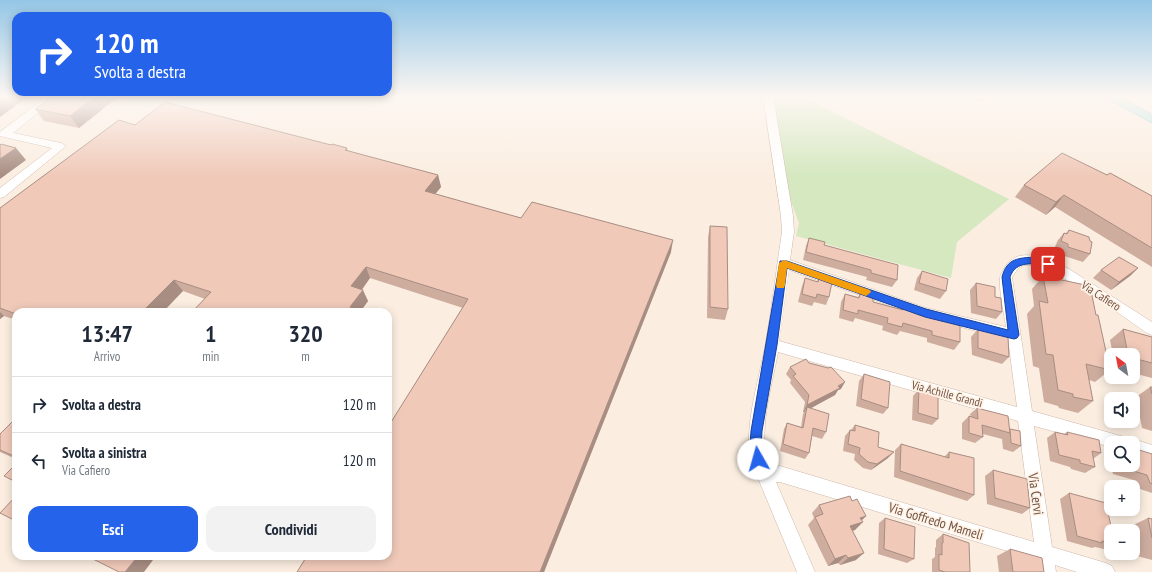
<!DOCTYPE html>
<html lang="it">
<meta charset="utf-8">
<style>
body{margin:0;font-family:"PT Sans Narrow",sans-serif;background:#f2f2f3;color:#1f2937;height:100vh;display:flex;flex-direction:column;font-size:15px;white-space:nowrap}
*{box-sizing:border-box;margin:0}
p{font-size:13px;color:#747a83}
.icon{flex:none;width:22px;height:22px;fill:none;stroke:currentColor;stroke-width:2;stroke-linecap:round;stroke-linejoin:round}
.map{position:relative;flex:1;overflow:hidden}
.drawer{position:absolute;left:12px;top:308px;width:380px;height:252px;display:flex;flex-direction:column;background:#fff;border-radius:12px;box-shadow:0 2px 10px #0003}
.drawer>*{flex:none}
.guide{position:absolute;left:12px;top:12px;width:380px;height:84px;border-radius:12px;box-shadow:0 2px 10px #0003;background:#2563eb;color:#fff;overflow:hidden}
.needle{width:26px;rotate:328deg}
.fabs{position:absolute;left:1104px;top:348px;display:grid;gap:8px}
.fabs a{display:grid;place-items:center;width:36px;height:36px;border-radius:8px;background:#fff;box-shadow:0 2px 10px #0003;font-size:20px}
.pin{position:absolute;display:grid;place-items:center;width:34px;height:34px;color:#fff;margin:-17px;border-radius:8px;box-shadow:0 2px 6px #0006}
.me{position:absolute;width:44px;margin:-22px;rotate:353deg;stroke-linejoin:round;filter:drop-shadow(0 0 3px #0008)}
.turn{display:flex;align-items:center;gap:14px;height:84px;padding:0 16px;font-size:18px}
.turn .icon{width:52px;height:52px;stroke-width:2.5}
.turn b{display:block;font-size:28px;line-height:34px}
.eta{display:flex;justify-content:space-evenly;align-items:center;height:68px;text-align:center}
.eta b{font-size:24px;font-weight:700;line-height:28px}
.action{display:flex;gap:8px;margin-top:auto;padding:8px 16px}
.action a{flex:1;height:46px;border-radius:12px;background:#2563eb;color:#fff;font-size:16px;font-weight:700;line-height:46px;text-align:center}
.action a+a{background:#f2f2f3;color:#1f2937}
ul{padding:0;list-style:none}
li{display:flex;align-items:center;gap:12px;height:56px;padding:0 16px;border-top:1px solid #e0e1e3}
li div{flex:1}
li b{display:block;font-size:15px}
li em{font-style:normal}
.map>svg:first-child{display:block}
.green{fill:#d5e8c0}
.water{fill:#b6e2e4;stroke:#9cd3d6}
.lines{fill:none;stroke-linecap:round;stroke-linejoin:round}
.street-casing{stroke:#ceb7ab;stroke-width:1}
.street{fill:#fff;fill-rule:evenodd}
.wall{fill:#cead9f}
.shaded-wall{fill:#a88d82}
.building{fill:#f0c9b9;stroke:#a88d82}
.route{fill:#2563eb;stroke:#184099}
.slow{fill:#f59e0b}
.labels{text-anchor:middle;stroke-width:3.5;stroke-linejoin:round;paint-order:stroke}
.street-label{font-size:12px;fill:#725348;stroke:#fff3e6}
.near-street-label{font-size:14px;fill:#725348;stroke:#fff3e6}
</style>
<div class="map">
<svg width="1152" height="572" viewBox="0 0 1152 572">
<rect width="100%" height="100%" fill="#fbeee1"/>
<!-- green -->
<polygon class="green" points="772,96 800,96 1009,199 957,242 951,278 796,236 799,223 790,199 781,163 776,113"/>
<!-- water -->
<polygon class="water" points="1102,96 1117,96 1152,114 1152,123"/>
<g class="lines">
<!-- street casing -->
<g class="street-casing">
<g id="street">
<polygon points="48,96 59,96 13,133 61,143 66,146 4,197 0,198 0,188 52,148 0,136 0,132"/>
<path d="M763,96H773L793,216L794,232L790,260L926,308L1006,327C1004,313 999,292 1000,278C1000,275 1003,271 1005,267C1019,244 1051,260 1069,269L1152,322V335L1147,333C1125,318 1049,261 1025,265C1018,266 1016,272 1012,277L1032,411L1121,436L1127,438L1128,441L1133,439L1152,445V459L1133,453V443H1111V447L1034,426L1052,547L1106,563L1112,566L1115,572H1077L1055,565L1056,572H1038L1037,560L780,482H776L815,572H797L750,459C745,422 758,384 765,347C772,309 776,270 782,232L781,216ZM789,270L925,318L1008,339L1017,407L779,341ZM778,352L1018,421L1034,542L780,466L770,468C756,436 772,386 778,352Z"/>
</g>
</g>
<!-- street -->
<use href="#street" class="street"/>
</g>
<!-- wall -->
<g class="wall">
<polygon points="52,96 119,96 79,128 44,121 35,109"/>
<polygon points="966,96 988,96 980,102"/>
<polygon points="135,125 347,148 348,151 438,175 441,187 435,194 521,218 671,252 544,572 297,572 463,308 370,278 362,290 368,301 360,312 192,312 205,299 183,291 16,312 16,320 4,316 0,319 0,208"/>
<polygon points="1107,175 1152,196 1152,267 1055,207 1046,215 1015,197 1024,185"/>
<polygon points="710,226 728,309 725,320 707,318 708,237"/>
<polygon points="1069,230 1090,254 1083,262 1061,255 1061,252 1054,249 1058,240 1064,233 1066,233"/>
<polygon points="809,238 824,245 897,280 892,287 866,280 867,277 803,260 806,246"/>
<polygon points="1138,268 1130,276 1111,290 1093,278 1101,270"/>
<polygon points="922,271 946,291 940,299 914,290 917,278"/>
<polygon points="1043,276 1096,315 1110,370 1095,382 1089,380 1093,401 1078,413 1059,408 1058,406 1044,402 1039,368 1033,366 1027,314 1034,306 1032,289"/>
<polygon points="805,278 817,282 819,278 829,297 826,305 814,302 812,306 798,302 802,286"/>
<polygon points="976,283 995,297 1002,312 996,319 971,313 970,290"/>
<polygon points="845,294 858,297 860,294 873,302 901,309 903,306 917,314 960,342 954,350 927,342 927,338 900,331 897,335 882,330 883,326 855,318 853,322 839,318 841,302"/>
<polygon points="978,329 1009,357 1002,364 972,355 971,337"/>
<polygon points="1123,329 1152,337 1152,378 1133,373 1133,355 1113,355 1110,340"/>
<polygon points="809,363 841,389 838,390 835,395 810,408 826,432 822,439 812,436 809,453 805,459 780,451 784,429 787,423 801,427 803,414 804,412 803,412 805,402 790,383 791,380 786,374 790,367"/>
<polygon points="864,374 888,408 883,414 856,406 859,381"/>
<polygon points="1150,387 1152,387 1152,431 1142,428 1136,397"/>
<polygon points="919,389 938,419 932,425 912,420 913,396"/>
<polygon points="977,408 1009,429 1021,446 1013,452 1003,449 1002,439 983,434 983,437 975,443 962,439 962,423 969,416 971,417 970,414"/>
<polygon points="16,418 16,459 0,452 0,434"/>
<polygon points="855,425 888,458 871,470 863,468 854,460 855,454 843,451 845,436 850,430 851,430"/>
<polygon points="1055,432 1064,434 1067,432 1101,453 1093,459 1095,467 1085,473 1071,469 1070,467 1050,461 1047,438"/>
<polygon points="901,444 944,457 949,452 974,495 967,501 894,477 895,450"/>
<polygon points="1111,449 1111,463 1109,451"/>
<polygon points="1152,454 1152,493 1140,489 1137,481 1113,474 1111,465 1133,465"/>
<polygon points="993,470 1030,508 1022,514 987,504 985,476"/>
<polygon points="1069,493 1111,531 1111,546 1104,549 1095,547 1092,548 1067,541 1060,499"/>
<polygon points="852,501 866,516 862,520 855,530 852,531 856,560 840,565 838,563 828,566 808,525 814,518 812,513 819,505"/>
<polygon points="885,518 914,559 907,563 878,554 879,523"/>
<polygon points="1148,518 1152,519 1152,560 1137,556 1133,535 1133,531 1132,531 1131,526"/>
<polygon points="943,534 970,572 932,572 932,559 935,557 935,548 936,547 936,540"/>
<polygon points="1010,549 1044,572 999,572 997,556"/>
</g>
<!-- shaded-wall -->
<g class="shaded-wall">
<polygon points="3,96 29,96 0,117 0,98"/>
<polygon points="96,96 119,96 79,128 70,116"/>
<polygon points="984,96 988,96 980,102"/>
<polygon points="16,148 26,160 0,179 0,159"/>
<polygon points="438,175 441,187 428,203 425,191"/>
<polygon points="1064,195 1055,207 1046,215 1056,202"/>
<polygon points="673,240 671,252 544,572 540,572"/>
<polygon points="366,267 370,278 356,297 351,286"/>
<polygon points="1138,268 1130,276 1111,290 1119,282"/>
<polygon points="174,280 183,291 163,312 142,312"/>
<polygon points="363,290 368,301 360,312 352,312 350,307"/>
<polygon points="0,312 4,316 0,319"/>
<polygon points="845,382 841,389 838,390 835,395 806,411 807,407 804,412 803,412 807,405"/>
<polygon points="894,452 888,458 871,470 877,464"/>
<polygon points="866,516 859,523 863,522 855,530 842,534 850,526 860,518"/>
<polygon points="864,553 856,560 840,565 848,558"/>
<polygon points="846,555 838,563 828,566 835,559"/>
<polygon points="138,556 156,556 144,572 125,572"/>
</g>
<!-- building -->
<g class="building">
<polygon points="52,96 96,96 70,116 35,109"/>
<polygon points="165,102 331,145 332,144 347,148 345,150 438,175 425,191 521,218 532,202 673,240 540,572 297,572 307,556 388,556 388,427 468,299 366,267 351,286 363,290 350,307 356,310 355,312 192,312 211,292 174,280 142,312 16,312 16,314 0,308 0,208 119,120 135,125"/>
<polygon points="1,144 16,148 0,159 0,145"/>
<polygon points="1062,153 1107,175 1110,173 1152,196 1152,248 1064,195 1056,202 1024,185"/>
<polygon points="710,226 727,227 728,309 710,307"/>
<polygon points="1069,230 1089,237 1090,241 1092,242 1090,254 1068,247 1068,244 1061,241 1064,233 1067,234"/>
<polygon points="809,238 825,242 824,245 898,265 897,280 871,273 871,270 806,252"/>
<polygon points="1119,257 1138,268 1119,282 1101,270"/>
<polygon points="922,271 948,279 946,291 919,283"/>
<polygon points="1043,276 1090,286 1096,315 1098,315 1110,370 1086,364 1093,401 1073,397 1073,394 1058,390 1053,355 1046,354 1039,301 1048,303"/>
<polygon points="805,278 818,282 819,278 832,282 829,297 817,294 816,298 802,294"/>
<polygon points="976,283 995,287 995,297 1001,298 1002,312 977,306"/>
<polygon points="845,294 859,298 860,294 873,297 873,302 903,310 903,306 917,310 917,314 960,325 960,342 932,335 932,331 903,323 902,327 887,323 888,318 858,310 858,314 843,310"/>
<polygon points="978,329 1008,337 1009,357 978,348"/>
<polygon points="1123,329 1152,337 1152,363 1133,358 1133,355 1128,355"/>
<polygon points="806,359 809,363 828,368 831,367 845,382 838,386 840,388 807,405 809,395 793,376 796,374 790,367"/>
<polygon points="864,374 890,382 888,408 861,399"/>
<polygon points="1150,387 1152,387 1152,394"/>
<polygon points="919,389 938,395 938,419 918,413"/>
<polygon points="807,407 829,414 826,432 813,428 809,453 783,444 787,423 803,428"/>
<polygon points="977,408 1008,416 1010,433 982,425 983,437 969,433 969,416 978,419"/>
<polygon points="16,418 16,457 0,450 0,434"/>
<polygon points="855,425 879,432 878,447 894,452 877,464 868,462 859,454 860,448 848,444 850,430 855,431"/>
<polygon points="1010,429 1020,431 1021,446 1011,443"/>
<polygon points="1055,432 1068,435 1067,432 1099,440 1101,453 1092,451 1095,467 1080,463 1080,460 1059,455"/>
<polygon points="901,444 949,458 949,452 974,458 974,495 900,471"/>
<polygon points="1133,448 1152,454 1152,484 1150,483 1147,475 1123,468 1122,465 1133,465"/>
<polygon points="16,464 16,482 4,476"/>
<polygon points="993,470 1027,479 1030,508 995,498"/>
<polygon points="1069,493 1106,503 1112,531 1111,531 1111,543 1102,541 1102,543 1077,536"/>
<polygon points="16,496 16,521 0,513"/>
<polygon points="850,496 852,501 857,499 866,516 860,518 863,522 850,526 864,553 848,558 846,555 835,559 815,517 823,514 819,505"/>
<polygon points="885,518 915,527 914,559 884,549"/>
<polygon points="1148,518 1152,519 1152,538"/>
<polygon points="943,534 969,543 970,572 945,572 939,570 939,554 942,555 942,543 943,543"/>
<polygon points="1010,549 1042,558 1044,572 1013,572"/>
<polygon points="87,556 138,556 125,572 119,572"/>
</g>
<!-- sky -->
<linearGradient id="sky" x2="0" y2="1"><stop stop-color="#94c6e6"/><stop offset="0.55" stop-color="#fdf7f2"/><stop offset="1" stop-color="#fdf7f2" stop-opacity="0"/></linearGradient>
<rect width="1152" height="176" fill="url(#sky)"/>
<!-- route -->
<path class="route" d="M1036,257L1051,261L1052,264L1048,267C1034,263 1016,260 1010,277L1019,335L1017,338L1014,339L925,317L787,268L777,345L762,431L761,446L764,459L762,463L758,464L754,463L750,446L751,431L780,261H787L926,309L1008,330L1002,277C1007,258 1018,258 1036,257Z"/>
<!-- slow -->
<polygon class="slow" points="784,260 870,290 871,292 866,296 787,268 785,285 784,288 777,288 776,285 779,263"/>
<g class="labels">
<!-- street labels -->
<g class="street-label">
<text transform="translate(1101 296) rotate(33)" y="4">Via Cafiero</text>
<text transform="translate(947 394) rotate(15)" y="4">Via Achille Grandi</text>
</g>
<!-- near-street labels -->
<g class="near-street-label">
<text transform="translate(1036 494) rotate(82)" y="5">Via Cervi</text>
<text transform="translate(936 521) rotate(17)" y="5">Via Goffredo Mameli</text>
</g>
</g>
</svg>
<div class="fabs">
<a><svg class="needle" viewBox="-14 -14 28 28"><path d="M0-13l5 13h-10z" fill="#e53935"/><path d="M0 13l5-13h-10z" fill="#747a83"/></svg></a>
<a><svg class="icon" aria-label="sound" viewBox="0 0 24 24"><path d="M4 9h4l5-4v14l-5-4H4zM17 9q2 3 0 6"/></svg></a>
<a><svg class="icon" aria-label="search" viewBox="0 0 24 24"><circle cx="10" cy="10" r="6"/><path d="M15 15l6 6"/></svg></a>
<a>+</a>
<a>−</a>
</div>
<div class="pin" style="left:1048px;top:264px;background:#d93025"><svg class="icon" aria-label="arrive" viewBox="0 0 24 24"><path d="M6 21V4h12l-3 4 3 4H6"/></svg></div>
<svg class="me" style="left:758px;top:459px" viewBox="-20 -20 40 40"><circle r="19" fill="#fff"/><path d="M0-13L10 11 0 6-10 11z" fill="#2563eb"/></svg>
<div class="guide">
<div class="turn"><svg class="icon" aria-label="right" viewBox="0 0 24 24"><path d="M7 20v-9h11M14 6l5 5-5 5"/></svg><div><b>120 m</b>Svolta a destra</div></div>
</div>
<section class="drawer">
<div class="eta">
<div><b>13:47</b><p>Arrivo</p></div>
<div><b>1</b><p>min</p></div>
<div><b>320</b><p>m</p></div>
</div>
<ul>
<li><svg class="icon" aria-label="right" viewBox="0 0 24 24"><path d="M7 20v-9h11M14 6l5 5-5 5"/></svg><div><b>Svolta a destra</b></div><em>120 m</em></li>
<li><svg class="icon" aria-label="left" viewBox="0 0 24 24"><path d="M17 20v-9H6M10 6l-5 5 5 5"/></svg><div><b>Svolta a sinistra</b><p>Via Cafiero</p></div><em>120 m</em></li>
</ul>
<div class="action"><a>Esci</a><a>Condividi</a></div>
</section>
</div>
